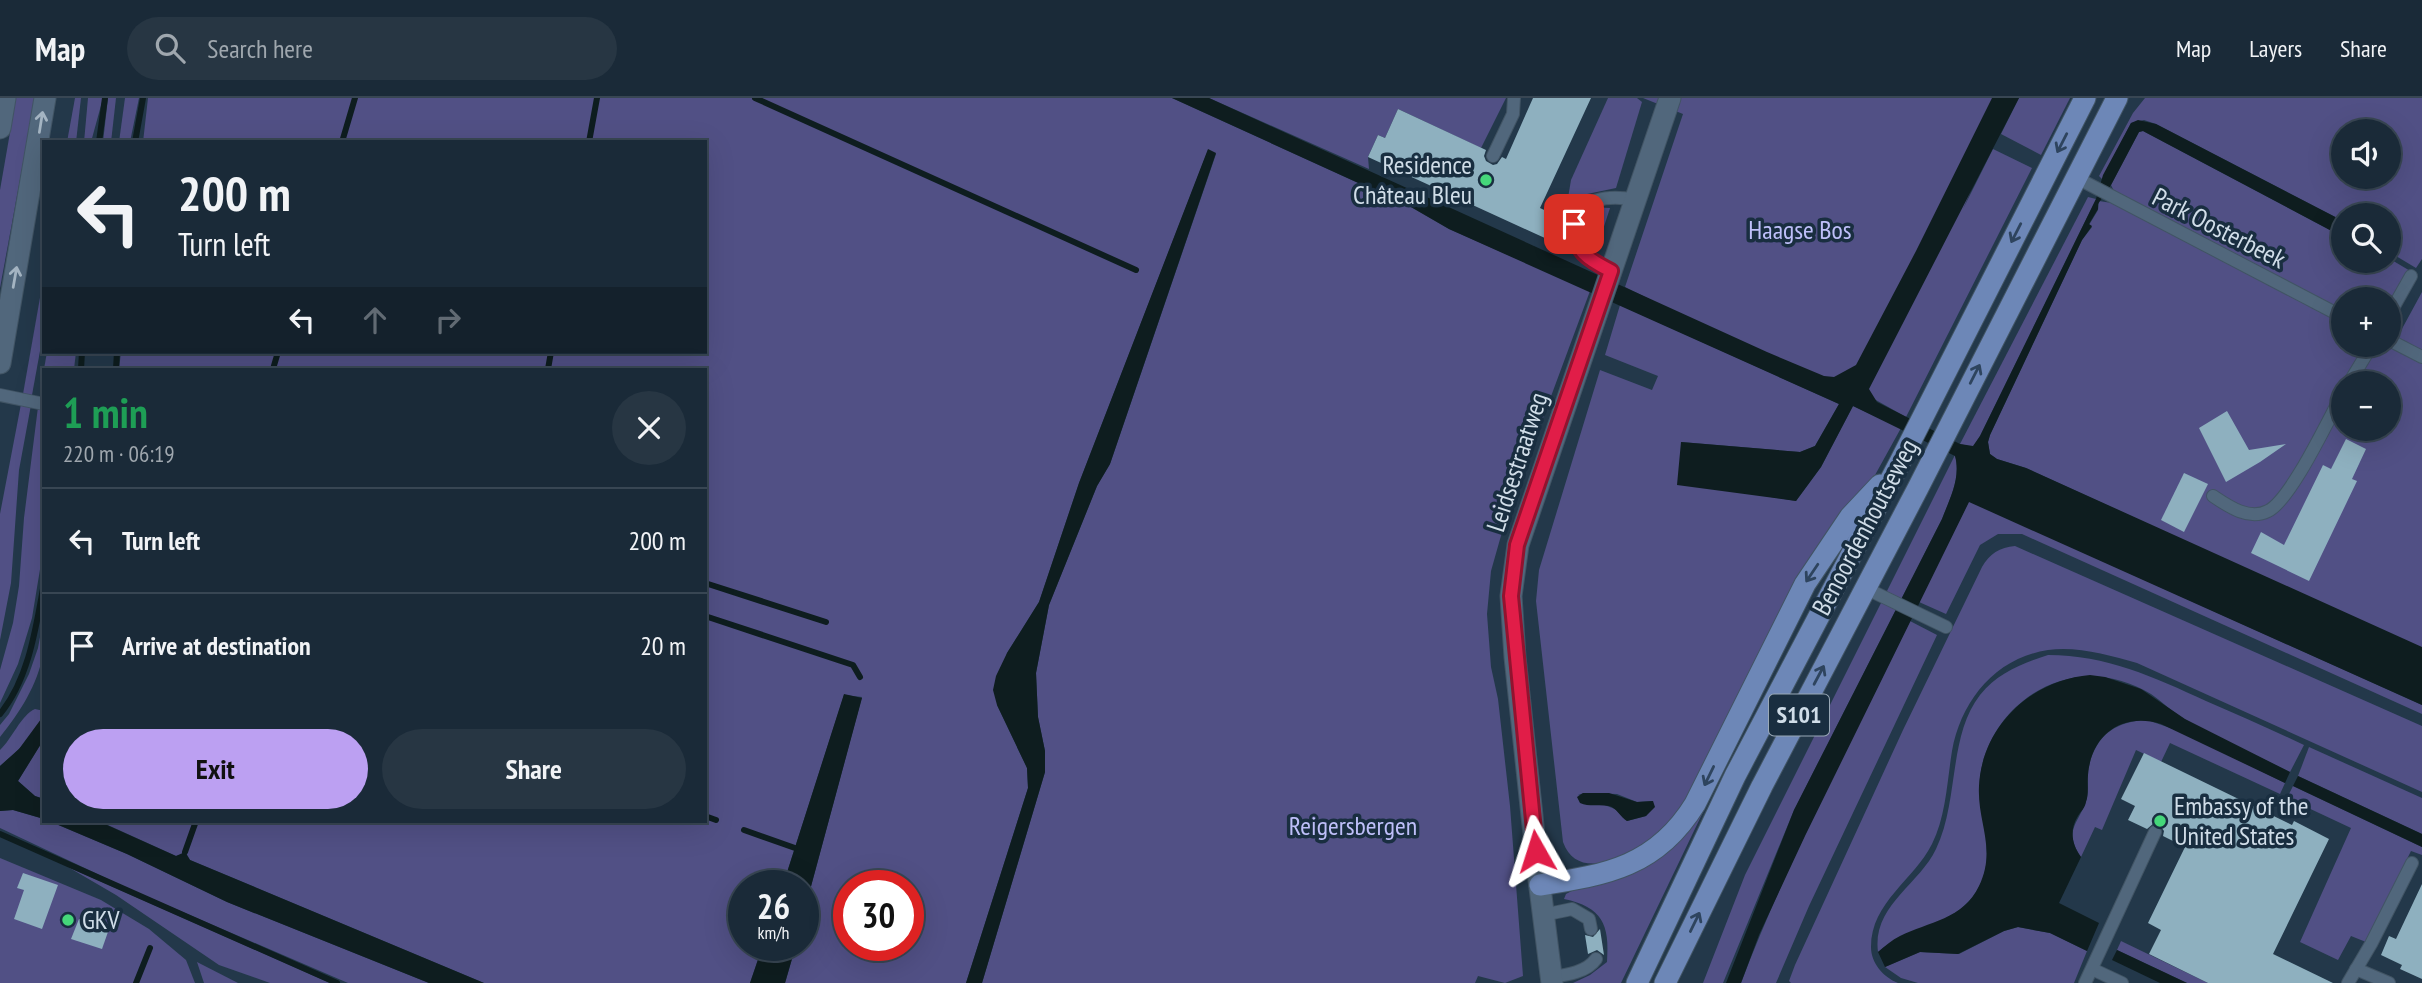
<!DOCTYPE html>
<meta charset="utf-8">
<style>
body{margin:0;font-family:"PT Sans Narrow",sans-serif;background:#273643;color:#f1f3f6;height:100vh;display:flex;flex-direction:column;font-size:26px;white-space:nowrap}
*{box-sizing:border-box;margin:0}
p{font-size:23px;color:#9fa7ae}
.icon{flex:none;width:38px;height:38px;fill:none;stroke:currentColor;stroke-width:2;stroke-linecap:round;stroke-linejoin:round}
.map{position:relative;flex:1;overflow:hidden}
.panel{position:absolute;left:42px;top:270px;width:665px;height:455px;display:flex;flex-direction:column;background:#1a2a38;border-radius:0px;box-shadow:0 7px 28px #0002,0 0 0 2px #384653}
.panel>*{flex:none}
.guide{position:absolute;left:42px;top:42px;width:665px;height:214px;border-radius:0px;box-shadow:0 7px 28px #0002,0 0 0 2px #384653;background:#1a2a38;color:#f1f3f6;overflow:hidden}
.buttons{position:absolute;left:2331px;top:21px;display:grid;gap:14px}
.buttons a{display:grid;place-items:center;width:70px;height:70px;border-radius:50%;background:#1a2a38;box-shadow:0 7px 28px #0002,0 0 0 2px #384653;font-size:35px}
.speed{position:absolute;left:728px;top:772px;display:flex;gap:14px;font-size:35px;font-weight:700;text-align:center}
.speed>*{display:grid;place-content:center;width:91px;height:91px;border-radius:50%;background:#1a2a38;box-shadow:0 7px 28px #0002,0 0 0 2px #384653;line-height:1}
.speed small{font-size:18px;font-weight:400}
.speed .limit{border:10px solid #d22;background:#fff;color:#111}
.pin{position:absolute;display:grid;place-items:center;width:60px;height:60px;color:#fff;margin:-30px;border-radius:14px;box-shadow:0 4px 10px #0006}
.me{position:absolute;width:77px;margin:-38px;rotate:354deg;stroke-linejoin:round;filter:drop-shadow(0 0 5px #0008)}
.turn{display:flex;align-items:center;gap:24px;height:147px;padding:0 21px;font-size:32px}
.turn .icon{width:91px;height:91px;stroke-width:2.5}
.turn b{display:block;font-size:49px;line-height:60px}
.lanes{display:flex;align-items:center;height:66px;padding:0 21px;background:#0003;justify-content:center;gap:35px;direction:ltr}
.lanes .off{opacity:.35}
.round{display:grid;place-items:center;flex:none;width:74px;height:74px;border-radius:37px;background:#273643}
.summary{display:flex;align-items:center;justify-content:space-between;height:119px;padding:0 21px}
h1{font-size:42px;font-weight:700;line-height:52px;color:#1e9e55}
.primary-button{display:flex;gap:14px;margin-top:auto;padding:14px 21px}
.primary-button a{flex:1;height:80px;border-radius:42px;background:#bca0f2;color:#111;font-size:28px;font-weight:700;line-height:80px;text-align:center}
.primary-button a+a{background:#273643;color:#f1f3f6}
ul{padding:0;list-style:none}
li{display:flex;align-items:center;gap:21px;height:105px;padding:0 21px;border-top:2px solid #384653}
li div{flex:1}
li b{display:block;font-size:26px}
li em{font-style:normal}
header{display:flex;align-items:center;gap:42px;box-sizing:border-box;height:98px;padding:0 35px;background:#1a2a38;border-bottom:2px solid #384653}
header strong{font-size:33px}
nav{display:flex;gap:38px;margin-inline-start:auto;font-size:24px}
.search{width:490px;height:63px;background:#273643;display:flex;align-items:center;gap:18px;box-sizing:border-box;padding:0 24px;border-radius:38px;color:#9fa7ae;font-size:26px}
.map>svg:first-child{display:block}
.green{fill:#515085;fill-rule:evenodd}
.water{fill:#0e1d1f}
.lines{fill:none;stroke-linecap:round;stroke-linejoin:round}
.stream{stroke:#0e1d1f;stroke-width:6}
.building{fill:#8eb0bf}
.lane-casing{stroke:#415464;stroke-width:14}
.street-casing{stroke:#415464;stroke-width:23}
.secondary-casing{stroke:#415464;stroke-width:23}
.primary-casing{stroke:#415464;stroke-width:23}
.lane{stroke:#51677c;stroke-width:12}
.street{stroke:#51677c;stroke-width:21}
.secondary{stroke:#51677c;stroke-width:21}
.primary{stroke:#6d87b7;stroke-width:21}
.oneway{stroke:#a4b4c2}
.oneway2{stroke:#2e445e}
.route-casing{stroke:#92132f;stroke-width:18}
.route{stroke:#e11d48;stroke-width:12}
.poi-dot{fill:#45d77a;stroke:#192e40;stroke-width:2.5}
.labels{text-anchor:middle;stroke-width:7;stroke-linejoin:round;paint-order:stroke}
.shield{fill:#192e40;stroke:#99a8b6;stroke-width:2}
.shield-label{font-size:24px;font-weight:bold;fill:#d0dde8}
.poi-label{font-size:26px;fill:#d0dde8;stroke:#192e40;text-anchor:start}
.street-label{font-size:26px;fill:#d0dde8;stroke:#192e40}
.park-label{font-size:26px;fill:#bebff9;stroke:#192e40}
</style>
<header>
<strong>Map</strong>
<div class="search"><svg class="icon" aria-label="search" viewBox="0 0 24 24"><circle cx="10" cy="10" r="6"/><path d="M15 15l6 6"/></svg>Search here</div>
<nav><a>Map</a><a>Layers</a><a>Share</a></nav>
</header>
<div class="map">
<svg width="2422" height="885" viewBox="0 0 2422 885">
<rect width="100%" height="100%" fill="#23384a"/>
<!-- green -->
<g class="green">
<polygon points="16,0 35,0 0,190 0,92"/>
<polygon points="75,0 81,0 76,44 67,44"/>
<polygon points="88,0 103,0 91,44 84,44"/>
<polygon points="108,0 116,0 111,44 103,44"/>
<polygon points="125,0 139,0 130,44 119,44"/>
<path d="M148,0H1172L1411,109L1449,131L1590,193L1506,420L1491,473L1487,516L1491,569L1498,601L1510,708L1523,878L1505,885L1478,878L1475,885H982L1045,674V653L1038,619L1036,575L1049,507L1097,388L1110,366L1216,56L1208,52L1079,385L1039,504L1007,555L997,607L1027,670L1028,690L966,885H785L796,847H803V818L862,599L844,597L783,787L744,788V847H763L750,885H484L190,762L186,755L176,758L99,723H705V271H119L121,254H705V44H143ZM849,788H908V847H849Z"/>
<polygon points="1209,0 1506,0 1481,50 1398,11 1385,40 1378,37 1368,59 1369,71"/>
<polygon points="1608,0 1637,0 1642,4 1616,90 1568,100 1571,82"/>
<polygon points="1643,0 2011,0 1963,111 1993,51 2032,70 1906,319 1874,301 1862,307 1625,189 1683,16"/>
<polygon points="2019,0 2070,0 2041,57 2001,36"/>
<path d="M2145,0H2422V161L2416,170L2396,158L2395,152L2389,147V117H2343V123L2156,26L2144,22L2131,25L2102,81L2099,78L2133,15ZM2343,33H2389V79H2343Z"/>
<polygon points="2143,33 2343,139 2343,163 2390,161 2412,174 2389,215 2389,201 2343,201 2343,217 2114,93 2111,87 2139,34"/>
<polygon points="2088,99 2096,101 1980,338 1973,349 1960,346"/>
<path d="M2099,103L2112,105L2343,221V247H2385L2391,251L2422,194V571L2329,509L2026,370L1997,361L1990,356L1988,344L1990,337L2082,142L2092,129L2089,127L2098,112ZM2343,285H2389V331H2343Z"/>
<polygon points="1589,109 1610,110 1597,150 1579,130 1583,113"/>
<polygon points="44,177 44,231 32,297 23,296"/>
<path d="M1620,207L1839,306L1815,348L1800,354L1681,344L1741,394L1796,403L1821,369L1853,308L1901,330L1864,397L1678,715C1658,741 1582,796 1563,744L1536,503L1539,472L1600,272L1652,292L1658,278L1605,257ZM1584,695L1617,696L1637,704L1653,703L1646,718L1627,723L1615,711L1578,697Z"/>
<polygon points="47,254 76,254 74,271 44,271"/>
<polygon points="21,306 31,307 19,372 11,485 0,542 0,416"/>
<polygon points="38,309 44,310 44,447 32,520 18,566 0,605 0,572 13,525 19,488 24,420"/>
<path d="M1955,357C1961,380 1950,400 1942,421L1794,712L1723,885H1703L1745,777Z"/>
<polygon points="1969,403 2422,607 2422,616 2022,436 1998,436 1980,447 1946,516 1919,504"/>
<path d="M2015,448L2422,628V694L2137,565C2109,557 2077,548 2048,552C1995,560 1961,603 1952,653C1947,684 1946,718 1932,746C1914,782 1871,804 1871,849C1871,865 1883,879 1898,885H1791L1789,883L1795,867L1903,632L1982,469C1989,456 2000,449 2015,448Z"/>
<path d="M44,517C44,529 45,543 43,556C38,586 19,616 0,639V627L9,616L29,576L38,550Z"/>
<path d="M1910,523L1937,537L1809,808L1776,885H1741C1788,761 1852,643 1910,523Z"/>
<path d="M2048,557C2106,557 2154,579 2206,603C2239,617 2272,632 2304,647L2290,674C2256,657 2219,642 2186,622C2173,615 2163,604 2151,596C2110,571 2061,572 2023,603C2000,621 1983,650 1980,680C1976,718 2000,758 1976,794C1953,829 1908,829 1878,854C1872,808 1919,787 1936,751C1959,704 1948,638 1980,597C1998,575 2021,566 2048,557Z"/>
<path d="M35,611L44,613C42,632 14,656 0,668V652C12,641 21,617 35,611Z"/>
<path d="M2147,622L2179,633L2285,685L2280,696L2170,645L2161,664L2136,652L2102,732L2095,729L2081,759C2062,731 2080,725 2087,700C2089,691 2087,682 2088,673C2094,639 2114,623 2147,622Z"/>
<polygon points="44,641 44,701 35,698 18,683"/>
<polygon points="2309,649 2422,700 2422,736 2298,678"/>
<polygon points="2293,688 2422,749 2422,757 2411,753 2366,844 2351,838 2338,862 2300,844 2351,730 2287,700"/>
<polygon points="13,712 44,721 44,723 49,723 127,756 227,804 429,885 348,885 127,790 0,730 0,713"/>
<path d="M1704,712L1621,885H1573L1590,877L1607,864C1610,826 1602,809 1564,801L1566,796L1688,732Z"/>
<polygon points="0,760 101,802 149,831 186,862 195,885 0,885"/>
<polygon points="68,769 330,885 270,885 219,867 116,797"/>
<polygon points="2018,829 2050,835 2087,853 2074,885 1918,885 1901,880 1885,869 1920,854 1959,856 2004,833"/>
<polygon points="2121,843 2208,885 2187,885 2117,852"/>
<polygon points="197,864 238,885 204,885"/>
</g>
<!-- water -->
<g class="water">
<path d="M1172,0H1209L1767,254L1824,278L1834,279L1856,267L1916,153L1992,0H2019L1869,291L1877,304L1960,346L1973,348L1980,338L2096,101L2103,77L2131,25L2138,22L2156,26L2343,123V139L2143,33L2139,34L2111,87L2098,106V111L2089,126L2092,128L2082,142L1990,337L1988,344L1990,356L1997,361L2026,370L2422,549V607L1969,404L1805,738L1759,837L1741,885H1726L1794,712L1942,421C1950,400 1961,380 1955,358L1853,308L1821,369L1796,403L1677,387L1681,344L1800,354L1815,348L1839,306L1449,131L1411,109Z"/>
<polygon points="1208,51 1216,55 1110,366 1097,388 1049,507 1036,575 1038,619 1045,653 1045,674 982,885 966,885 1028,690 1027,670 997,607 993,592 996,578 1007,555 1039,504 1079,385"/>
<path d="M2090,577L2105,579L2141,591L2185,621L2290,674L2285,685L2161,626C2123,614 2091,636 2088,677C2087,686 2089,695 2086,704C2085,710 2081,713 2078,718C2069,732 2072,747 2081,759L2059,805L2099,825L2087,853L2050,835L2018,829L2004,833L1958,856L1920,854L1885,869L1878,854C1885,848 1892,842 1900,838C1928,824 1964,821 1979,788C1997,750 1977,725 1979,688C1982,628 2031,582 2090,577Z"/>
<polygon points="844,596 862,600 803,818 803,788 783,787"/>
<polygon points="44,617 44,641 18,683 35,698 44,701 44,721 13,712 0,713 0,668 19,651"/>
<polygon points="2298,678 2422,736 2422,749 2293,688"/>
<path d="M1583,695H1609L1637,704L1653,703L1655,709L1646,718L1627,723C1620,719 1617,710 1609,708C1599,706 1589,709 1580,705L1577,699Z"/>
<polygon points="49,723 98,723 176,758 185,754 190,762 484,885 429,885 227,804 127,756"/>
<polygon points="763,847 796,847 785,885 750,885"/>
<polygon points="2117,852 2187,885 2160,885 2112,862"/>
</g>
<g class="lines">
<!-- stream -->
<g class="stream">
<polyline points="755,0 1136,172"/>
<polyline points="99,44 105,0"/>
<polyline points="135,44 143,0"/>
<polyline points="342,44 355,0"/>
<polyline points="589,44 597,0"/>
<polyline points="81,271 82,254"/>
<polyline points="116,271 117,254"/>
<polyline points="273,271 278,254"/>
<polyline points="548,271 551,254"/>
<polyline points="705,485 826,524"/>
<polyline points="705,518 853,567 860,579"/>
<path d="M0,616C29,581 36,529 44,485"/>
<polyline points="705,718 716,722"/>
<polyline points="744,732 795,750"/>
<polyline points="0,736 337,885"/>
<polyline points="185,754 196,723"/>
<polyline points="136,885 150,850"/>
</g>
</g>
<!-- building -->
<g class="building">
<polygon points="1533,0 1591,0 1540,110 1557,118 1547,141 1368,59 1378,37 1385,40 1398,11 1486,52 1484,58 1486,63 1493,67 1497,66 1502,59 1506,61"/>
<polygon points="2227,313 2249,352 2286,346 2260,364 2226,384 2199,330"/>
<polygon points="2346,341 2366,351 2352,381 2357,383 2309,483 2251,455 2261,434 2284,447 2323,367 2331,371"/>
<polygon points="2184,375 2208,386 2184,434 2161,422"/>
<polygon points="2144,655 2292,727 2294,723 2329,741 2273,856 2333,885 2208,885 2149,856 2161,832 2148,825 2185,749 2163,738 2164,733 2159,726 2154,725 2147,731 2128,722 2135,708 2121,701"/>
<polygon points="23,775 58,787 42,831 14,821 24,792 17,790"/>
<polygon points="2422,786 2422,881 2400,871 2402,867 2381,857 2389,838 2396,841"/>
<polygon points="79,821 109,831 102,851 71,841"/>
<polygon points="1600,831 1604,857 1597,852 1588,856 1585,837 1593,839"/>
</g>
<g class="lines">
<!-- lane casing -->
<g class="lane-casing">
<g id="lane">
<polyline points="1493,58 1513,16 1514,0"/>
<polyline points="2075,79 2343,219"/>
<path d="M1611,173C1603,169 1594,165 1587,159C1578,152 1573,141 1574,130C1576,99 1611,97 1635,102"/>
<polyline points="2389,217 2411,178"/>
<polyline points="2389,242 2422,259"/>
<polyline points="2349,285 2372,247"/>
<polyline points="0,297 44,306"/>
<path d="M2213,398C2228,408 2249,423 2268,413C2291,402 2329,320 2343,295"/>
<polyline points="1865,490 1946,529"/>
<polyline points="1543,817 1572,811 1589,821 1591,831"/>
<polyline points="2092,871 2122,885"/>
<polyline points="2356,871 2389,885"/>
<path d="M1551,879C1567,877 1587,874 1596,861"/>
<polyline points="2085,885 2155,734"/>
<polyline points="2348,885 2371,846 2412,765"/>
</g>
</g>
<!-- street casing -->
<g class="street-casing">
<polyline id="street" points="1552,885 1538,774 1515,559 1511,498 1518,447 1670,0"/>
</g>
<!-- secondary casing -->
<g class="secondary-casing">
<g id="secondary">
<polyline points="0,30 5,0"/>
<polyline points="0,265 45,0"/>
</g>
</g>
<!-- primary casing -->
<g class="primary-casing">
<g id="primary">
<path d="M1540,787C1607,777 1657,768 1695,706L1805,486L1850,419L1880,387"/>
<polyline points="1637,885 1735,678 1900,364 2085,0"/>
<polyline points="1665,885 1762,688 1918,390 2117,0"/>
</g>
</g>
<!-- lane -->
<use href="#lane" class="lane"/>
<!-- street -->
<use href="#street" class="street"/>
<!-- secondary -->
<use href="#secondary" class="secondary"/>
<!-- primary -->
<use href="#primary" class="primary"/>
</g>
<!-- one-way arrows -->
<defs><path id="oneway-shaft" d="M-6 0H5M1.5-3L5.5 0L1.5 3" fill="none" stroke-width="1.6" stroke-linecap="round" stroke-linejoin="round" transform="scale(1.75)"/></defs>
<g class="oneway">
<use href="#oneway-shaft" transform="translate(41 24) rotate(-81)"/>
<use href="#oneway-shaft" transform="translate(15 179) rotate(-80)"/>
</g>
<g class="oneway2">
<use href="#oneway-shaft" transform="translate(2062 45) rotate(117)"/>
<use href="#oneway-shaft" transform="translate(2016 135) rotate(117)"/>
<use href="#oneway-shaft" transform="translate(1975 276) rotate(-63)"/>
<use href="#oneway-shaft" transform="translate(1812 475) rotate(124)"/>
<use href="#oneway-shaft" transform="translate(1819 577) rotate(-62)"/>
<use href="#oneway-shaft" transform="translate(1709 678) rotate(116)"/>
<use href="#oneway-shaft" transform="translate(1695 824) rotate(-64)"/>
</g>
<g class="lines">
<!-- route casing -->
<g class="route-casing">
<path id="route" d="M1536,753L1511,498L1517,447L1611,173C1589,162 1573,153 1574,126"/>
</g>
<!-- route -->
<use href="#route" class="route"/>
</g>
<!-- markers -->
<g class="poi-dot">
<circle cx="1486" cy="82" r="7"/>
<circle cx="2160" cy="723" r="7"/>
<circle cx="68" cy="822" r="7"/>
</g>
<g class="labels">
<!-- shield labels -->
<rect class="shield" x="1769" y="596.5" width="60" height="41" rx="5"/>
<g class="shield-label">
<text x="1799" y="625">S101</text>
</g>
<!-- poi labels -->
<g class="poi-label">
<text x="1472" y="76" text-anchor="end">Residence<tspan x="1472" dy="30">Château Bleu</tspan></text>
<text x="2174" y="717">Embassy of the<tspan x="2174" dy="30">United States</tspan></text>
<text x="82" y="831">GKV</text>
</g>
<!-- street labels -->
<g class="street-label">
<text transform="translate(2219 130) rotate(27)" y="9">Park Oosterbeek</text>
<text transform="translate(1517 364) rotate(-72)" y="9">Leidsestraatweg</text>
<text transform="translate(1865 429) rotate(-62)" y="9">Benoordenhoutseweg</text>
</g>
<!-- park labels -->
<g class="park-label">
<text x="1800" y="141">Haagse Bos</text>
<text x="1353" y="737">Reigersbergen</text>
</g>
</g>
</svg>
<div class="buttons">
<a><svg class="icon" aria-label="sound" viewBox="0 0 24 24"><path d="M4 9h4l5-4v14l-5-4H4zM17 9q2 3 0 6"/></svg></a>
<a><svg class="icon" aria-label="search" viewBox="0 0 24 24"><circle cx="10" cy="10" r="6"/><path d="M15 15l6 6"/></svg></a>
<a>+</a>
<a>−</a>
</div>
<div class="speed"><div>26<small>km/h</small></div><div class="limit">30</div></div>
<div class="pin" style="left:1574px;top:126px;background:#d93025"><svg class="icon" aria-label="arrive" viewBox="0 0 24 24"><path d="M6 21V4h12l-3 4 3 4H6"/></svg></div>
<svg class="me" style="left:1536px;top:753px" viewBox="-20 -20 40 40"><path d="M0-17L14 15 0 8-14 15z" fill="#e11d48" stroke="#fff" stroke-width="4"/></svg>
<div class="guide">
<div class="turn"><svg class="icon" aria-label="left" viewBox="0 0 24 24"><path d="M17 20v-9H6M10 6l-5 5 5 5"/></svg><div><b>200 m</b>Turn left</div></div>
<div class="lanes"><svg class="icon" aria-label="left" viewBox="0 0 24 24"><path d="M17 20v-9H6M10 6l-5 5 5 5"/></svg><svg class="icon off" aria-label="ahead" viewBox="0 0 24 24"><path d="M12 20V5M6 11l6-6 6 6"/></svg><svg class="icon off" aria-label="right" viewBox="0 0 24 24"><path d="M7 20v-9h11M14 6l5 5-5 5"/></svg></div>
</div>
<section class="panel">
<div class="summary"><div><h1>1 min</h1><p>220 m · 06:19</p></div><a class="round"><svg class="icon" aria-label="close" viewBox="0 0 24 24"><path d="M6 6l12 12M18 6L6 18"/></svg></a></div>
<ul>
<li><svg class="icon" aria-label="left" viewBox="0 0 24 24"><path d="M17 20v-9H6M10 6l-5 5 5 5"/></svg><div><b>Turn left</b></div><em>200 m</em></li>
<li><svg class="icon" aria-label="arrive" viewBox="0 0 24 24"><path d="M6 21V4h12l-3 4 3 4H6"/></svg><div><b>Arrive at destination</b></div><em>20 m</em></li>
</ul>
<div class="primary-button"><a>Exit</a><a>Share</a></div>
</section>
</div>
